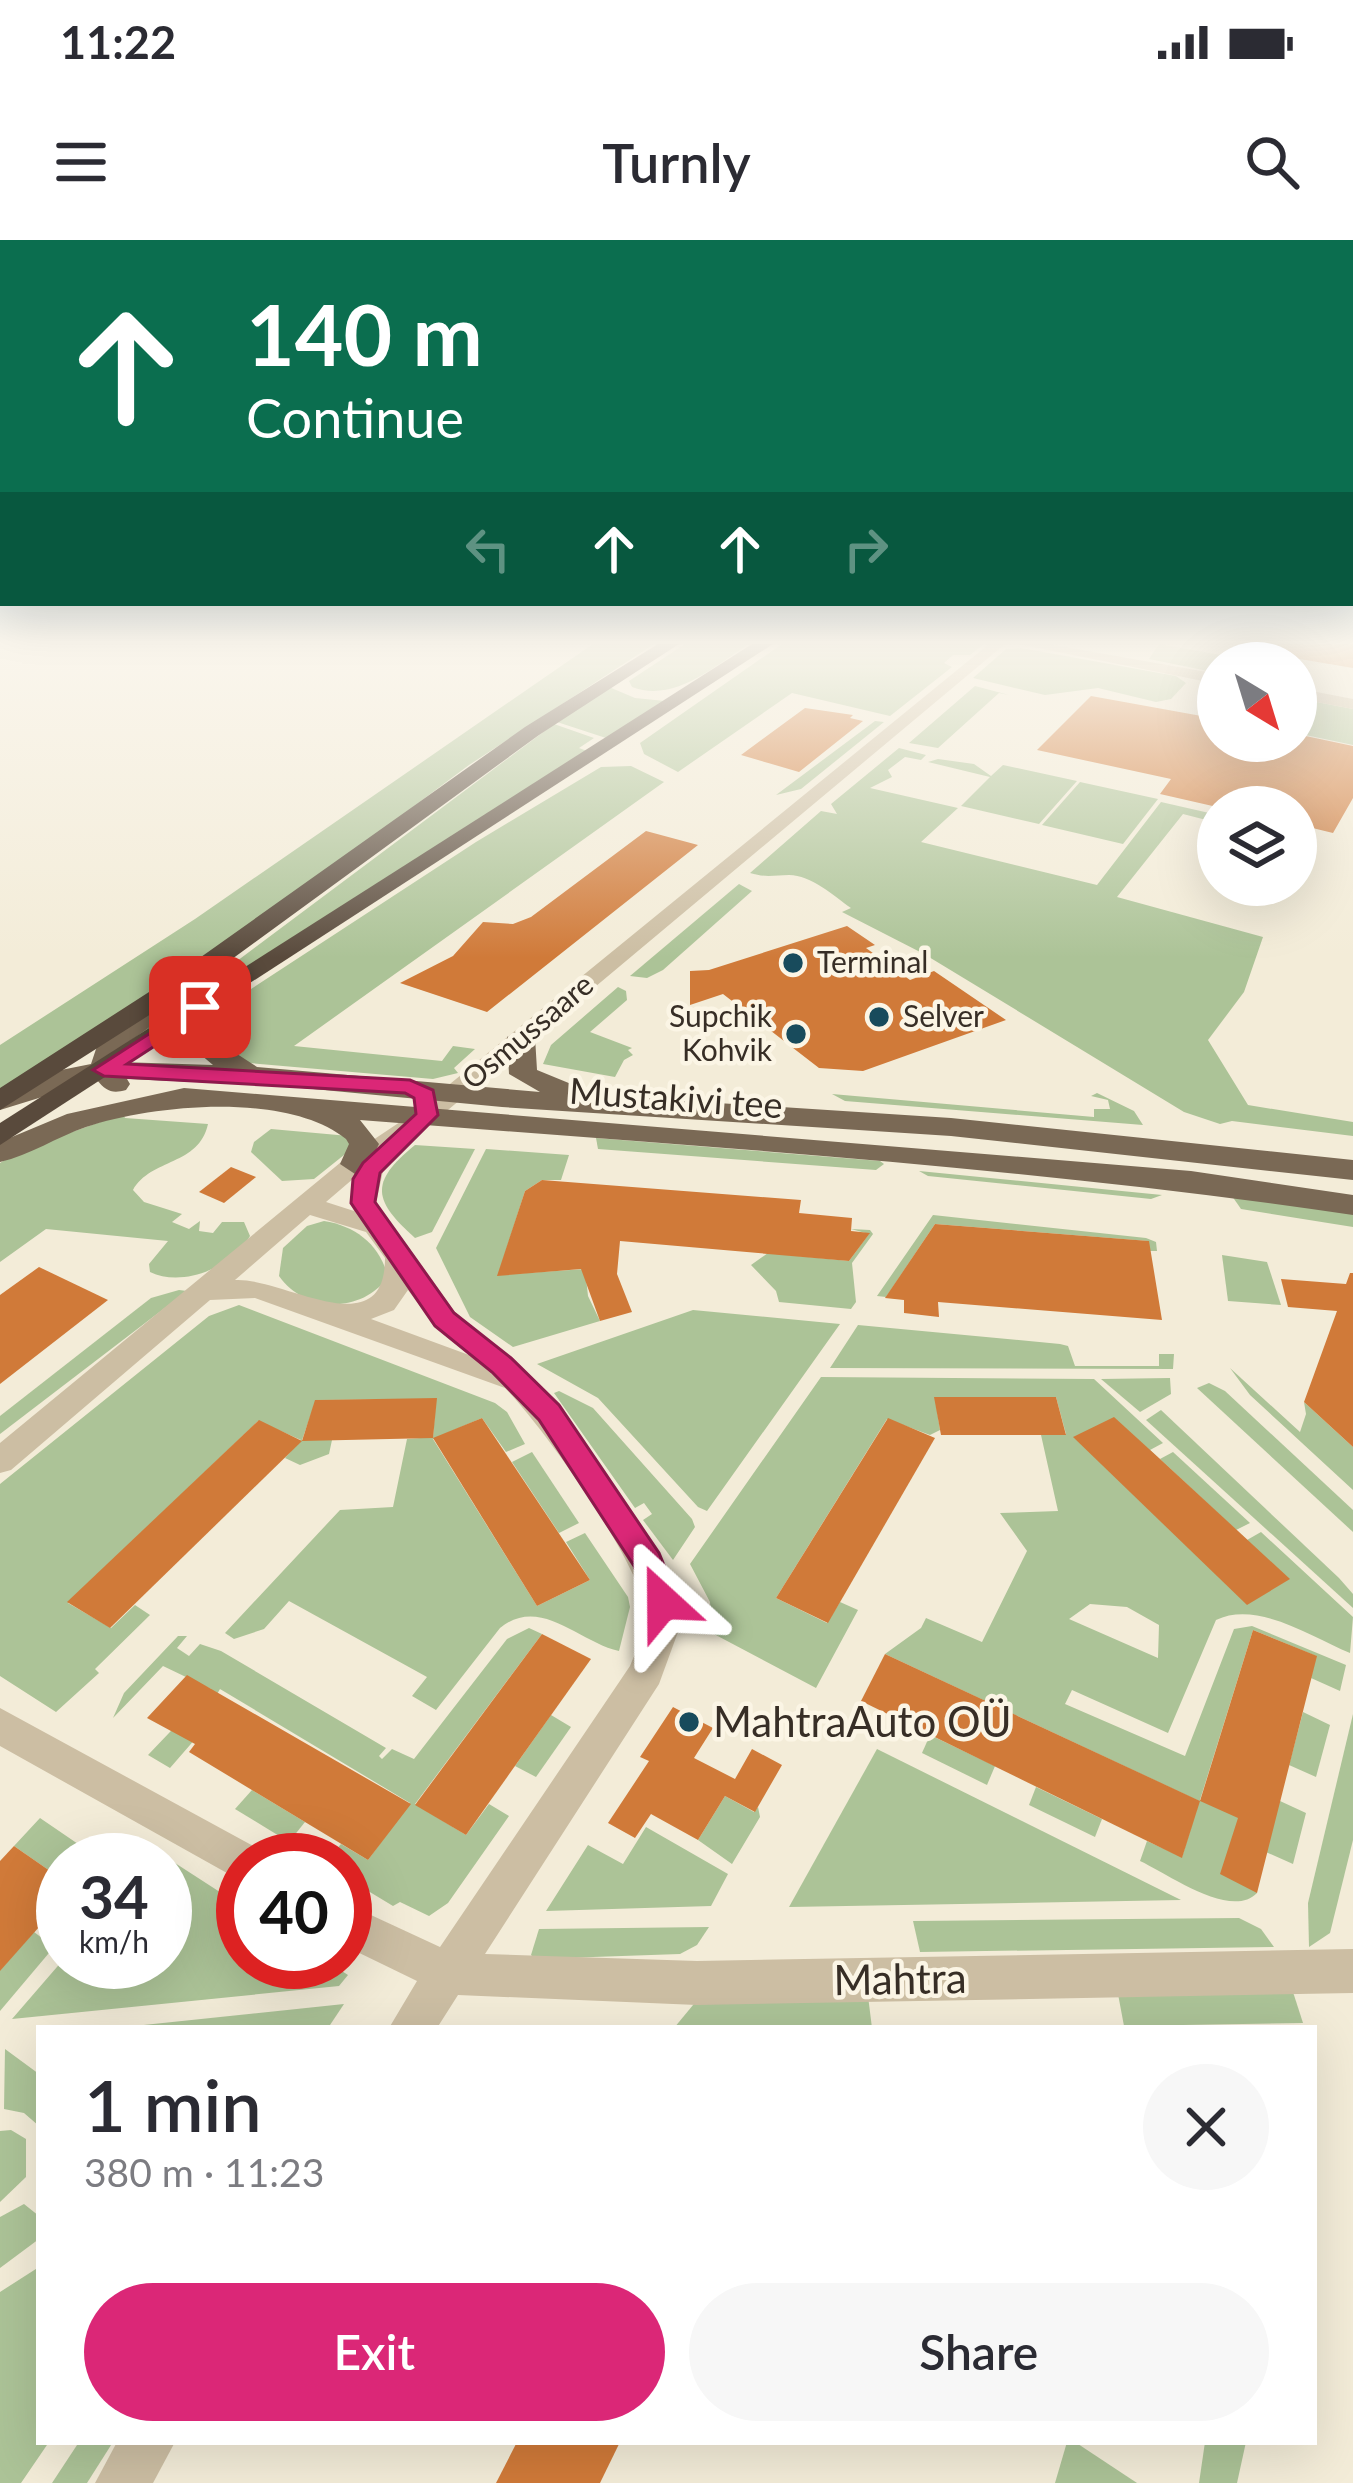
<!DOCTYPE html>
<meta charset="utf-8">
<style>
body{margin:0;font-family:Lato,sans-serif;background:#f7f7f7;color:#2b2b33;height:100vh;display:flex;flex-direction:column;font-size:45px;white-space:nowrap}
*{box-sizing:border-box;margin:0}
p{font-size:39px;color:#7c7c81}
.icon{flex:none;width:66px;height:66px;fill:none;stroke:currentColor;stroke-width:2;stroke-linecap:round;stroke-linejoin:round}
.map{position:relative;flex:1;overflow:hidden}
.drawer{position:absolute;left:36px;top:1785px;width:1281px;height:420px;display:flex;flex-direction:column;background:#fff;border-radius:0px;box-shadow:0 12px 48px #0002}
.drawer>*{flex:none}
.top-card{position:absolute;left:0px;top:0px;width:1353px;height:366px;box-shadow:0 12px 48px #0002;background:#0b6e4f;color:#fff;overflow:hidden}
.needle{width:78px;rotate:142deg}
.buttons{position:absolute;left:1197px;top:402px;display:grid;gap:24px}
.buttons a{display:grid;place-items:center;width:120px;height:120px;border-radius:50%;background:#fff;box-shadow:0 12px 48px #0002;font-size:60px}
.speed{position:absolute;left:36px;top:1593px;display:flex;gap:24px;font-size:60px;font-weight:700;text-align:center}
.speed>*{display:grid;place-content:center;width:156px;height:156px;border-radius:50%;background:#fff;box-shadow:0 12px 48px #0002;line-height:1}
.speed small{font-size:30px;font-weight:400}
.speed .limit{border:18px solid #d22;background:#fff;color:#111}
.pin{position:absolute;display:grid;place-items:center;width:102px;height:102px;color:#fff;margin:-51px;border-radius:24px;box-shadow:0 6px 18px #0006}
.me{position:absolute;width:132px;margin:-66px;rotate:336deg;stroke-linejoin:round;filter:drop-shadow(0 0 9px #0008)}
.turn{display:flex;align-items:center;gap:42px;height:252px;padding:0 48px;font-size:54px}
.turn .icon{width:156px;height:156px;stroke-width:2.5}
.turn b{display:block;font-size:84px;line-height:102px}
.lanes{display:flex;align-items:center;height:114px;padding:0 48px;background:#0003;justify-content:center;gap:60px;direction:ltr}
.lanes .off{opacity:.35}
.round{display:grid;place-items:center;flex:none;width:126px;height:126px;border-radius:63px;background:#f7f7f7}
.overview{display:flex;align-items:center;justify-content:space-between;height:204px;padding:0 48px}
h1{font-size:72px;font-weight:600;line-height:90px}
.button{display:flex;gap:24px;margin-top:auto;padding:24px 48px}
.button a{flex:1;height:138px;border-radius:72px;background:#db2777;color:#fff;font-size:48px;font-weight:600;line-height:138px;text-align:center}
.button a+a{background:#f7f7f7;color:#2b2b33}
.status{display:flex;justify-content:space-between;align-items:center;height:84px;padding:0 60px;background:#fff;direction:ltr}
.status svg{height:33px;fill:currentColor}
header{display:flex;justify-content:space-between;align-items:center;height:156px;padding:0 48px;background:#fff;font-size:54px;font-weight:600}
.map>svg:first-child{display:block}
.green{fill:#acc397;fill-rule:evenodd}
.building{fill:#d07a39}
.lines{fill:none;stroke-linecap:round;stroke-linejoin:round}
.minor{fill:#ccbea3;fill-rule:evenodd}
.major{fill:#7a6955;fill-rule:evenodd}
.highway{fill:#594a3c;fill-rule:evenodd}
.route{fill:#db2777;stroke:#8e194d;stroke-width:3}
.poi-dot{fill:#184b5c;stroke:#fbf5e5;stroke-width:4.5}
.labels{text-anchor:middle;stroke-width:9;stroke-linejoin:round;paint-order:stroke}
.far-poi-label{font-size:30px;fill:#372e26;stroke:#fbf5e5;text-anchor:start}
.far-street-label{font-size:30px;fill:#372e26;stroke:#fbf5e5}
.street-label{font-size:36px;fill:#372e26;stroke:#fbf5e5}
.near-poi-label{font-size:42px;fill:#372e26;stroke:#fbf5e5;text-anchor:start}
.near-street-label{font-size:42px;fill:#372e26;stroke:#fbf5e5}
</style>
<div class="status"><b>11:22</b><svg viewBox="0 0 49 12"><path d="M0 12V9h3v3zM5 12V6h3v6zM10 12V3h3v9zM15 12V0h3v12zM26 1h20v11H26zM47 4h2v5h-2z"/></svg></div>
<header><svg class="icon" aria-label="menu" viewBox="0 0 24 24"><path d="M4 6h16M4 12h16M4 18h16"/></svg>Turnly<svg class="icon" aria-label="search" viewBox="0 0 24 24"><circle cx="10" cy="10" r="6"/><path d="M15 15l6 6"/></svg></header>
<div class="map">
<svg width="1353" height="2243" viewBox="0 0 1353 2243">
<rect width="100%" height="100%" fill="#f3ecd8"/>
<!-- green -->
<g class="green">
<polygon points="593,404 654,404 469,525 251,688 0,852 0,805 195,679"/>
<path d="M685,404H749C715,426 674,463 632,447L629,441Z"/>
<polygon points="782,404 984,404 970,415 953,415 944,423 952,427 890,476 792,453 678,532 644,514 640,503"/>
<polygon points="1159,404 1232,417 1231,419 1218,423 1218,433 1149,419"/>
<polygon points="1021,408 1176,436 1186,443 1171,459 1156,462 1098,448 1045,455 973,438 1006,409"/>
<polygon points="975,446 1009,455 999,453 938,508 909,503"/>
<polygon points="609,447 635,458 665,461 606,498 557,482"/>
<polygon points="1296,458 1353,469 1353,505 1296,493"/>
<polygon points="875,481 884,482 801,549 776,555"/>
<polygon points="554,484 594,498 579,508 587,511 136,799 128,796 229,727"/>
<path d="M899,508L926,515L921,520L905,517L888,530L892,537L870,548L958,568L921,602L1097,645L1161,562L1218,575V583L1183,574L1117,657L1263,697L1244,752L1208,800L1248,865L1353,882V896L1232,881L1220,884L1184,872L924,714L842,672L851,668C834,656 811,635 789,635C775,635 766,638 750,633L821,571L837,574L831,564Z"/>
<polygon points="938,519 974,524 991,536 1003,525 1077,541 1039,584 961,566 990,537 928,522"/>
<polygon points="631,526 664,542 294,806 442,821 453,806 475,809 454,828 458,833 433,839 249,823 218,811 210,783 248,751 476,602 601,527"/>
<polygon points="1080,542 1158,559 1123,604 1042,585"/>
<polygon points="739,644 752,651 663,730 647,738 630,736"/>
<polygon points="618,747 626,751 627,760 590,792 632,808 628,810 633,815 624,820 615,837 543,824 551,805"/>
<polygon points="1097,853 1134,871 1143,885 845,861 832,854 1094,877 1094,869 1110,869 1108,860 1091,856"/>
<path d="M123,874L125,878L208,884C199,926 151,918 133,950L144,962L182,974L172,982L189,989L200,981L199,991L213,993L222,982H244L250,996C233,1027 183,1048 150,1032L149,1024L168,1001L46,989L0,1022V923L21,910Z"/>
<polygon points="271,889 349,896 349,911 314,939 282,941 251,912 254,902"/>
<polygon points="596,898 880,921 884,924 876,930 598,909"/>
<path d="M415,905L475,909L432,992L415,998C374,961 368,943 415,905Z"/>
<polygon points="486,909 569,915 561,940 542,940 525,951 498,1035 585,1029 588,1056 600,1081 513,1107 470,1077 436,1008"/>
<polygon points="919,931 1162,955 1151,959 928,936"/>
<polygon points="1232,956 1353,974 1353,987 1241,969"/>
<polygon points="933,975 1146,998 1156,1002 1157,1011 1150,1011 1148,1001 935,984 886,1057 877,1056"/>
<path d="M324,981C356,986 380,1005 388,1037C362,1073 306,1074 279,1036L283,1008L307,986Z"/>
<polygon points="851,989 870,990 873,994 852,1023 856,1062 851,1069 779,1062 776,1051 751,1025 768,1013 849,1021 869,994"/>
<polygon points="1222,1015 1267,1022 1281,1065 1228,1061"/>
<polygon points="179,1050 187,1051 0,1194 0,1176 151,1058"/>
<path d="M239,1065L495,1163L507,1172L525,1204L506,1212L482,1178L433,1199L537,1366L590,1340L566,1302L585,1293L628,1357L630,1367L619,1411C579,1402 540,1355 500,1388L436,1470L412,1456L427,1437L289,1361L264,1389L234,1399L225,1393L340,1270L393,1267L407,1199L433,1197L436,1159L316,1160L302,1200H332L329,1214L300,1225L285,1218L301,1200L258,1181L68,1363L111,1388L135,1365L150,1375L95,1429L99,1433L56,1472L0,1436V1244L209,1076Z"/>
<polygon points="693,1070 840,1084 707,1271 698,1267 598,1158 537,1124"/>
<polygon points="858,1085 1060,1104 1068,1106 1075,1126 1159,1126 1159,1114 1174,1114 1173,1129 830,1128"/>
<polygon points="1230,1128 1300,1192 1306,1174 1304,1162 1353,1207 1353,1250 1250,1155"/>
<path d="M821,1137L1094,1139L1163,1203L1150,1210L1247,1300L1261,1292L1353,1377L1350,1413C1312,1397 1257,1360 1216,1380L1168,1493L1072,1450L1065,1464L1185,1516L1234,1389L1252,1386L1346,1425L1340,1451L1311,1438L1316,1416L1253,1390L1200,1560L1280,1561L1306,1573L1293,1624L1232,1597L1257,1653C1231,1680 1168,1634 1140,1621L1147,1601L1182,1617L1199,1561L885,1414L921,1388L926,1378L982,1402L1027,1311L1000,1273L1058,1271L1041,1195L1066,1194L1056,1157H935L940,1190L930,1195L887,1179L776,1358L827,1383L840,1362L858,1370L816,1448L712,1393L710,1362L690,1324ZM1090,1364L1127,1367L1159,1385L1158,1418L1069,1379Z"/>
<polygon points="1170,1138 1171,1154 1140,1172 1101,1139"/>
<polygon points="1209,1143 1225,1151 1353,1270 1353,1292 1197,1148"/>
<polygon points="559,1151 593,1168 692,1279 695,1287 673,1320 643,1280 652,1274 644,1263 635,1268 554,1153"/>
<polygon points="1161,1170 1339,1338 1353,1354 1353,1368 1146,1180"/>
<polygon points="532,1212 579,1283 559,1293 512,1222"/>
<polygon points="1173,1212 1250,1283 1236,1290 1160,1219"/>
<polygon points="529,1388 542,1394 415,1564 466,1595 489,1564 509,1576 448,1663 429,1676 400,1662 393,1666 345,1637 345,1620 327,1620 341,1604 368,1620 410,1563 220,1449 216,1456 223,1467 170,1528 148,1515 211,1449 163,1426 113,1478 124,1453 178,1396 187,1396 177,1408 189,1416 200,1404 221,1411 386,1508 379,1516 382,1519 392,1509 414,1519 507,1399"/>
<polygon points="1303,1472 1330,1485 1316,1537 1289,1525"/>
<polygon points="1353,1474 1353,1600 1330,1693 1309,1707 1308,1663"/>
<polygon points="551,1475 571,1487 536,1537 515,1526"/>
<polygon points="930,1495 995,1526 987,1545 922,1513"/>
<polygon points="877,1509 1181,1660 789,1667"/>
<polygon points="1036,1547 1102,1579 1095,1597 1029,1565"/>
<polygon points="252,1550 305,1582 289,1602 235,1569"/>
<polygon points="725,1556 754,1572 758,1567 760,1577 732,1624 698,1600"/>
<polygon points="40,1578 100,1619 63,1620 63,1640 14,1606"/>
<polygon points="646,1587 728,1634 711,1666 546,1671 588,1605 623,1624"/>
<polygon points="158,1612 243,1667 243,1722 328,1722 348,1735 339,1746 12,1779 63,1720 165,1722 165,1620 151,1620"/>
<polygon points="1239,1678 1261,1689 1274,1707 920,1712 913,1681"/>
<polygon points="709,1687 697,1705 680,1714 535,1719 531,1715 539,1689"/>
<polygon points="34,1692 54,1707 0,1771 0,1730"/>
<polygon points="1293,1752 1303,1783 1124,1786 1118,1754"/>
<polygon points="868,1756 872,1788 674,1788 698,1759"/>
<polygon points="344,1764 328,1788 115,1788"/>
<polygon points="5,1809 39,1834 39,1886 24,1873 4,1869"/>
<polygon points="11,1890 26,1899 26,1937 0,1962 0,1891"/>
<polygon points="24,1964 39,1976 39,1999 0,2028 0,1977"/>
<polygon points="39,2027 39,2202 49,2202 21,2243 0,2243 0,2052"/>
<polygon points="79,2202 113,2202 87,2243 52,2243"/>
<polygon points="1067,2202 1075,2202 1137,2243 1055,2243"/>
<polygon points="1205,2202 1246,2202 1237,2243 1199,2243"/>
</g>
<!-- building -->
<g class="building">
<polygon points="1277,404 1353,404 1353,428 1276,415"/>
<polygon points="1091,456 1218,479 1218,501 1296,501 1296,494 1353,506 1353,558 1333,593 1296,584 1296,567 1217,567 1160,554 1171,539 1037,510"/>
<polygon points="805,468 853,475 850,478 863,481 799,532 741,515"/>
<polygon points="646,591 698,605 487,772 400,743 453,716 483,682 513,684 531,677"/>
<polygon points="847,686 875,705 866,708 910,740 934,731 1006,780 863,831 819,828 723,754 690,765 690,731 709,730"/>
<polygon points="231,927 256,937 224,963 199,952"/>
<polygon points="542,940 801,960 799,973 852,978 851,991 870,993 849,1021 620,1001 617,1034 632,1072 600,1081 581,1029 497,1036 525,951"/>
<polygon points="935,984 1149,1001 1162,1080 938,1062 939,1077 904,1073 904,1060 885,1058"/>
<polygon points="39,1027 108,1060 0,1144 0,1055"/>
<polygon points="1350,1033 1353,1033 1353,1207 1304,1162 1337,1071 1288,1067 1281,1039 1346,1044"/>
<polygon points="934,1157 1056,1157 1066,1195 941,1195"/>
<polygon points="437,1158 433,1198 302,1201 315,1160"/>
<polygon points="1114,1177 1160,1219 1290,1339 1247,1365 1073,1197"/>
<polygon points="482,1178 590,1340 537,1366 433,1198"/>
<polygon points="888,1178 935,1198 828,1383 776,1358"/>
<polygon points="259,1180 302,1201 110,1388 67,1362"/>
<polygon points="1253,1390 1317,1416 1257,1653 1220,1634 1238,1578 1200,1561"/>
<polygon points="542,1394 591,1419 466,1595 415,1565"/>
<polygon points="885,1414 1200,1561 1182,1618 861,1461"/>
<polygon points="187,1435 411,1564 368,1620 189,1512 195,1504 147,1478"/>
<polygon points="673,1467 713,1488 694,1518 735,1539 752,1509 782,1525 755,1572 725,1556 698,1600 651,1574 635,1598 608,1583 649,1521 640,1517"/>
<polygon points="14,1606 63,1640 63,1660 0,1731 0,1621"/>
<polygon points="517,2202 620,2202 600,2243 496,2243"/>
</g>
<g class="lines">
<!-- minor -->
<g class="minor">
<path d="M989,404H1005L436,880L395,908L400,914L383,931L376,963L455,1072L558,1162L668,1329L682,1381L659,1444L485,1714L697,1721L1353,1709V1753L697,1765L458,1755L437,1788H389L417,1741L345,1706V1663L440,1707L630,1426C635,1413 644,1397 646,1383C652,1336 540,1183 505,1148L255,1058L210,1060L11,1230L0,1233V1203L346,918L418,870ZM354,938L350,963L354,971L326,962ZM310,975L366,992L385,1018C385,1108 283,1037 235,1040ZM408,1050L435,1086L469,1115L371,1079L394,1070Z"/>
<polygon points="1018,404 1048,404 1218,434 1218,444"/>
<polygon points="1296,448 1353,459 1353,469 1296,458"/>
<polygon points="0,1468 257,1608 263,1620 243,1620 243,1642 0,1506"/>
<polygon points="117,2202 175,2202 153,2243 95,2243"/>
</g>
<!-- major -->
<g class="major">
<path d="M193,736L206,744L202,750L123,806L120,822L213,825L194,809L188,794C193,773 212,745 233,738L246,746L218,784L217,801L257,827L540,852L509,834L507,797L521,789L535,797L537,830L576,846L579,854L951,878L1353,920V940L951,896L502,867L271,845L127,839L130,844L126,850C112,854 106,851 97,840L0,870V851L51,832L91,824L100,797Z"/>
<path d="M184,848L1191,931L1353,955V975C1024,926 691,906 360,880L379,904L366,931L355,934L340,924L349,904L346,899C288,852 155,864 86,887C57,897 30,915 0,922V902L67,874Z"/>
</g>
<!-- highway -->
<g class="highway">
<polygon points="658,404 679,404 539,495 195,746 0,870 0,848 177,734 525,487"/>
<polygon points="752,404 773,404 0,905 0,883"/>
</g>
</g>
<!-- sky -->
<linearGradient id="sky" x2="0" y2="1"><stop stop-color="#7aaed3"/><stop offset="0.56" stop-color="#faf6ed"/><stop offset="1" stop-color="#faf6ed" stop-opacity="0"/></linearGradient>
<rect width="1353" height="718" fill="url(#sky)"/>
<!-- route -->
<polygon class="route" points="200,761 207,763 207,772 127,824 410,840 433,850 438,875 380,933 375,962 454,1073 511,1118 559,1165 659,1313 679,1362 674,1372 663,1375 652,1372 634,1326 539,1180 492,1132 435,1086 351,963 353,939 363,923 416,874 414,858 405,853 104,836 93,830"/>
<!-- markers -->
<g class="poi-dot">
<circle cx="793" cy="723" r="12"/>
<circle cx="879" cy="777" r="12"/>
<circle cx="796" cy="794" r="12"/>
<circle cx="689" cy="1482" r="12"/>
</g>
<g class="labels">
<!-- far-poi labels -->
<g class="far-poi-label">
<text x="817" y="733">Terminal</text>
<text x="772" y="787" text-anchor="end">Supchik<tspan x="772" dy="34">Kohvik</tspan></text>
<text x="903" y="787">Selver</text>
</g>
<!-- far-street labels -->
<g class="far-street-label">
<text transform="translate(528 792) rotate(-40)" y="10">Osmussaare</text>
</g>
<!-- street labels -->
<g class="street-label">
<text transform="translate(676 858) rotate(4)" y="13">Mustakivi tee</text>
</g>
<!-- near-poi labels -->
<g class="near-poi-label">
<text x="713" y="1497">MahtraAuto OÜ</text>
</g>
<!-- near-street labels -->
<g class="near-street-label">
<text transform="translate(900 1739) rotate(-1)" y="15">Mahtra</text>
</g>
</g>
</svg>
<div class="buttons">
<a><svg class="needle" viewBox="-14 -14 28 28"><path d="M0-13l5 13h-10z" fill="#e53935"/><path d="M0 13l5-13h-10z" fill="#7c7c81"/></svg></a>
<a><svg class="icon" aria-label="layers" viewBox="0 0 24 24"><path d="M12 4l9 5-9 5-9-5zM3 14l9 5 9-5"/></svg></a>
</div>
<div class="speed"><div>34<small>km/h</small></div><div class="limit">40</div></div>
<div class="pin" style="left:200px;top:767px;background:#d93025"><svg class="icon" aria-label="arrive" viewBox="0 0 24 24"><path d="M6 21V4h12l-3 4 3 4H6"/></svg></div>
<svg class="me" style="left:663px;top:1362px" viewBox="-20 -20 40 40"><path d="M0-17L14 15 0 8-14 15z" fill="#db2777" stroke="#fff" stroke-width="4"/></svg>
<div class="top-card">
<div class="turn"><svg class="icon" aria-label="ahead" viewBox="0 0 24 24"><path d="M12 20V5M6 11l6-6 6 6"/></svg><div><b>140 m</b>Continue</div></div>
<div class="lanes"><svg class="icon off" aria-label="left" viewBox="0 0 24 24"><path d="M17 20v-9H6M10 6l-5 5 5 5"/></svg><svg class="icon" aria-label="ahead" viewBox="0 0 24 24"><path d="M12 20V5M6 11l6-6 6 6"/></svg><svg class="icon" aria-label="ahead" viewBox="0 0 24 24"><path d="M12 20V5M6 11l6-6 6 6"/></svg><svg class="icon off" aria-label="right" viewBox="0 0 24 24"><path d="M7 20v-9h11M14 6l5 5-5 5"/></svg></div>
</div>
<section class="drawer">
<div class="overview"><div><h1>1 min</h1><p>380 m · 11:23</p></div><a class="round"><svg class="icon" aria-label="close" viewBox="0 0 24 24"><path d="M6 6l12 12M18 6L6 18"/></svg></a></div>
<div class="button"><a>Exit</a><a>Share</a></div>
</section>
</div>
